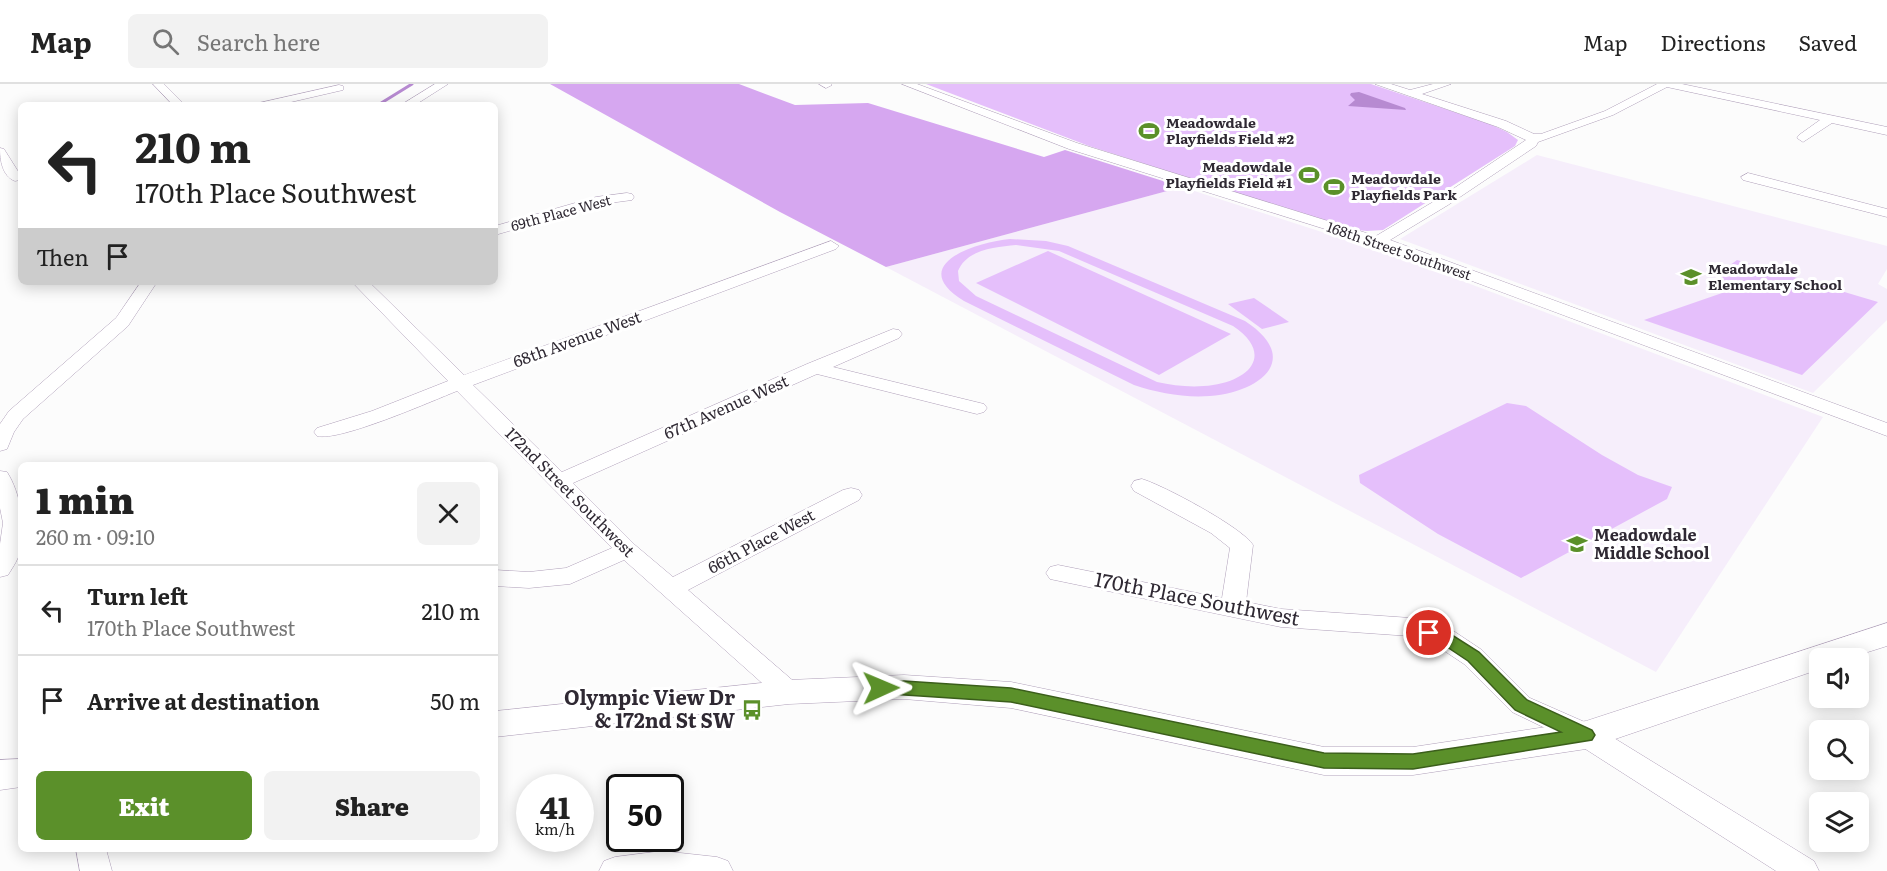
<!DOCTYPE html>
<meta charset="utf-8">
<style>
body{margin:0;font-family:Literata,serif;background:#f2f2f2;color:#222;height:100vh;display:flex;flex-direction:column;font-size:22px;white-space:nowrap}
*{box-sizing:border-box;margin:0}
p{font-size:20px;color:#767676}
.icon{flex:none;width:33px;height:33px;fill:none;stroke:currentColor;stroke-width:2;stroke-linecap:round;stroke-linejoin:round}
.map{position:relative;flex:1;overflow:hidden}
.details{position:absolute;left:18px;top:378px;width:480px;height:390px;display:flex;flex-direction:column;background:#fff;border-radius:9px;box-shadow:0 3px 15px #0003}
.details>*{flex:none}
.banner{position:absolute;left:18px;top:18px;width:480px;height:183px;border-radius:9px;box-shadow:0 3px 15px #0003;background:#fff;color:#222;overflow:hidden}
.fabs{position:absolute;left:1809px;top:564px;display:grid;gap:12px}
.fabs a{display:grid;place-items:center;width:60px;height:60px;border-radius:9px;background:#fff;box-shadow:0 3px 15px #0003;font-size:30px}
.speed{position:absolute;left:516px;top:690px;display:flex;gap:12px;font-size:30px;font-weight:700;text-align:center}
.speed>*{display:grid;place-content:center;width:78px;height:78px;border-radius:50%;background:#fff;box-shadow:0 3px 15px #0003;line-height:1}
.speed small{font-size:15px;font-weight:400}
.speed .limit{border:3px solid #111;border-radius:9px;background:#fff;color:#111}
.pin{position:absolute;display:grid;place-items:center;width:51px;height:51px;color:#fff;margin:-26px;border:3px solid #fff;border-radius:50%;box-shadow:0 2px 6px #0007}
.me{position:absolute;width:66px;margin:-33px;rotate:89deg;stroke-linejoin:round;filter:drop-shadow(0 0 4px #0008)}
.turn{display:flex;align-items:center;gap:21px;height:126px;padding:0 18px;font-size:27px}
.turn .icon{width:78px;height:78px;stroke-width:2.5}
.turn b{display:block;font-size:42px;line-height:51px}
.then{display:flex;align-items:center;height:57px;padding:0 18px;background:#0003;gap:12px;font-size:22px}
.round{display:grid;place-items:center;flex:none;width:63px;height:63px;border-radius:9px;background:#f2f2f2}
.overview{display:flex;align-items:center;justify-content:space-between;height:102px;padding:0 18px}
h1{font-size:36px;font-weight:800;line-height:45px}
.primary-button{display:flex;gap:12px;margin-top:auto;padding:12px 18px}
.primary-button a{flex:1;height:69px;border-radius:9px;background:#5b902a;color:#fff;font-size:24px;font-weight:800;line-height:69px;text-align:center}
.primary-button a+a{background:#f2f2f2;color:#222}
ul{padding:0;list-style:none}
li{display:flex;align-items:center;gap:18px;height:90px;padding:0 18px;border-top:2px solid #e0e0e0}
li div{flex:1}
li b{display:block;font-size:22px}
li em{font-style:normal}
header{display:flex;align-items:center;gap:36px;box-sizing:border-box;height:84px;padding:0 30px;background:#fff;border-bottom:2px solid #e0e0e0}
header strong{font-size:28px}
nav{display:flex;gap:33px;margin-inline-start:auto;font-size:21px}
.search{width:420px;height:54px;background:#f2f2f2;display:flex;align-items:center;gap:15px;box-sizing:border-box;padding:0 21px;border-radius:9px;color:#767676;font-size:22px}
.map>svg:first-child{display:block}
.built{fill:#f6eefb}
.green{fill:#e5bffb;fill-rule:evenodd}
.forest{fill:#d6a7f0}
.water{fill:#b78ad1}
.lines{fill:none;stroke-linecap:round;stroke-linejoin:round}
.stream{stroke:#b78ad1;stroke-width:3}
.minor-casing{stroke:#af9fb9;stroke-width:1}
.major-casing{stroke:#af9fb9;stroke-width:1}
.minor{fill:#fff;fill-rule:evenodd}
.major{fill:#fff;fill-rule:evenodd}
.route{fill:#5b902a;stroke:#3b5e1b;stroke-width:1.5}
.labels{text-anchor:middle;stroke-width:6;stroke-linejoin:round;paint-order:stroke}
.far-poi-label{font-size:14px;font-weight:bold;fill:#2f2933;stroke:#fff;text-anchor:start}
.far-street-label{font-size:14px;fill:#2f2933;stroke:#fff}
.street-label{font-size:16px;fill:#2f2933;stroke:#fff}
.poi-label{font-size:16px;font-weight:bold;fill:#2f2933;stroke:#fff;text-anchor:start}
.near-street-label{font-size:20px;fill:#2f2933;stroke:#fff}
.near-poi-label{font-size:20px;font-weight:bold;fill:#2f2933;stroke:#fff;text-anchor:end}
</style>
<header>
<strong>Map</strong>
<div class="search"><svg class="icon" aria-label="search" viewBox="0 0 24 24"><circle cx="10" cy="10" r="6"/><path d="M15 15l6 6"/></svg>Search here</div>
<nav><a>Map</a><a>Directions</a><a>Saved</a></nav>
</header>
<div class="map">
<svg width="1887" height="787" viewBox="0 0 1887 787">
<rect width="100%" height="100%" fill="#fcfcfc"/>
<!-- built -->
<g class="built">
<polygon points="1537,71 1887,162 1887,185 1878,200 1887,205 1887,236 1813,309 1400,155"/>
<polygon points="1182,103 1393,171 1823,333 1656,588 886,183"/>
</g>
<!-- green -->
<g class="green">
<polygon points="926,0 1371,0 1490,40 1507,48 1518,56 1515,62 1383,146 1367,147 1347,145 1089,62"/>
<path d="M1010,155L1046,157L1068,162L1245,237C1303,275 1260,308 1210,312C1184,314 1158,309 1134,301L964,217C905,181 976,158 1010,155ZM1016,161L1059,167L1233,242C1273,269 1252,295 1213,301C1194,304 1175,302 1157,298L976,212L959,197L958,187C967,165 996,163 1016,161Z"/>
<polygon points="1048,167 1231,250 1159,291 976,199"/>
<polygon points="1737,176 1878,218 1802,291 1644,236 1725,208 1718,190"/>
<polygon points="1254,214 1289,238 1262,245 1228,220"/>
<polygon points="1507,319 1526,322 1602,371 1638,391 1672,403 1667,415 1521,494 1438,450 1360,399 1359,391"/>
</g>
<!-- forest -->
<polygon class="forest" points="550,0 739,0 795,21 868,19 1044,73 1065,66 1182,103 886,183 780,128"/>
<!-- water -->
<polygon class="water" points="1359,8 1405,24 1406,26 1348,22 1355,16 1350,11 1351,9"/>
<g class="lines">
<!-- stream -->
<polyline class="stream" points="378,21 412,0"/>
<!-- minor casing -->
<g class="minor-casing">
<g id="minor">
<polygon points="153,0 164,0 185,21 173,21"/>
<polygon points="435,0 448,0 415,21 401,21"/>
<polygon points="819,0 831,0 832,1 826,4"/>
<polygon points="902,0 917,0 1077,59 1376,152 1438,115 1526,56 1498,43 1375,0 1391,0 1410,6 1433,0 1451,0 1422,10 1506,37 1534,50 1541,50 1605,27 1657,0 1682,0 1887,43 1887,51 1832,39 1803,58 1797,54 1799,51 1820,36 1667,3 1613,31 1538,58 1536,62 1448,121 1390,156 1887,339 1887,352 1373,160 1069,65"/>
<polygon points="339,1 343,2 343,6 278,21 257,21 259,19"/>
<path d="M0,64L4,65L21,92L20,96L15,97C2,92 0,76 0,64Z"/>
<polygon points="1748,89 1887,125 1887,133 1743,96 1741,93"/>
<polygon points="627,109 632,110 634,113 632,116 602,120 495,151 495,142 596,113"/>
<path d="M831,157L839,162L836,165L473,301L562,388L807,280L893,245L899,246L902,250L899,254L833,283L984,320L987,324L984,328L977,330L817,290L573,399L635,461L673,493L843,406L851,404L859,406L862,411L859,416L688,506L798,601L802,608L798,615L789,618L780,615L624,476L570,500L529,504L495,502V486L529,488L566,484L612,464L457,307C432,317 339,358 317,352L314,348L317,344L372,327L448,297L352,198H369L464,291Z"/>
<polygon points="141,198 157,198 128,242 23,335 14,348 7,365 0,367 0,340 9,327 116,234"/>
<path d="M0,387L7,388C20,408 26,443 21,465C19,474 13,483 8,491L0,493V460L3,439L0,424Z"/>
<path d="M1142,395C1163,401 1243,444 1253,461L1246,518L1281,525L1411,534L1455,548L1482,566L1530,614L1596,643L1814,777L1819,787H1776L1576,659L1512,628L1464,580L1437,562L1410,552L1281,543L1050,495L1046,489L1050,483L1058,481L1222,514L1230,464L1211,449L1134,407L1131,402L1134,397Z"/>
<polygon points="76,765 106,765 112,787 80,787"/>
<polygon points="662,767 717,773 728,777 733,787 599,787 604,777 615,773"/>
</g>
</g>
<!-- major casing -->
<g class="major-casing">
<g id="major">
<polygon points="1887,539 1887,562 1849,574 1820,574 1820,585 1586,665 1413,691 1324,691 1011,624 904,615 789,620 495,653 495,627 789,596 904,591 1011,598 1324,663 1413,663 1586,637"/>
<polygon points="21,675 21,703 0,706 0,676"/>
</g>
</g>
<!-- minor -->
<use href="#minor" class="minor"/>
<!-- major -->
<use href="#major" class="major"/>
</g>
<!-- route -->
<polygon class="route" points="1429,543 1452,551 1479,568 1527,616 1592,646 1595,651 1592,656 1413,685 1324,684 1011,618 875,609 873,604 875,600 904,597 1011,604 1324,669 1413,670 1561,648 1515,626 1468,577 1441,559 1423,553 1420,549 1423,545"/>
<!-- icons -->
<defs>
<g id="stadium-bare" transform="scale(1.62)"><path d="M0-5a6.5 5 0 1 0 0 10a6.5 5 0 1 0 0-10ZM-3.5-1.8h7v3.6h-7Z" fill="#5b902a" stroke="#fff" stroke-width="2.5" paint-order="stroke"/></g>
<g id="school-bare" transform="scale(1.62)"><path d="M0-5L7-2L0 1L-7-2ZM-4 1L0 2.5L4 1V4Q0 6-4 4Z" fill="#5b902a" stroke="#fff" stroke-width="2.5" paint-order="stroke"/></g>
<g id="bus-bare" transform="scale(1.62)"><path d="M-5-6H5V4H4V6H2V4H-2V6H-4V4H-5ZM-3.5-4V0h7V-4ZM-3.5 1.2v1.5H-2V1.2ZM2 1.2v1.5H3.5V1.2Z" fill="#5b902a" stroke="#fff" stroke-width="2.5" paint-order="stroke"/></g>
</defs>
<g fill-rule="evenodd">
<use href="#stadium-bare" x="1149" y="47"/>
<use href="#stadium-bare" x="1309" y="91"/>
<use href="#stadium-bare" x="1334" y="103"/>
<use href="#school-bare" x="1691" y="193"/>
<use href="#school-bare" x="1577" y="460"/>
<use href="#bus-bare" x="752" y="626"/>
</g>
<g class="labels">
<!-- far-poi labels -->
<g class="far-poi-label">
<text x="1166" y="44">Meadowdale<tspan x="1166" dy="16">Playfields Field #2</tspan></text>
<text x="1292" y="88" text-anchor="end">Meadowdale<tspan x="1292" dy="16">Playfields Field #1</tspan></text>
<text x="1351" y="100">Meadowdale<tspan x="1351" dy="16">Playfields Park</tspan></text>
<text x="1708" y="190">Meadowdale<tspan x="1708" dy="16">Elementary School</tspan></text>
</g>
<!-- far-street labels -->
<g class="far-street-label">
<text transform="translate(561 129) rotate(-15)" y="5">69th Place West</text>
<text transform="translate(1399 167) rotate(19)" y="5">168th Street Southwest</text>
</g>
<!-- street labels -->
<g class="street-label">
<text transform="translate(577 255) rotate(-20)" y="6">68th Avenue West</text>
<text transform="translate(726 323) rotate(-24)" y="6">67th Avenue West</text>
<text transform="translate(570 408) rotate(45)" y="6">172nd Street Southwest</text>
<text transform="translate(761 457) rotate(-28)" y="6">66th Place West</text>
</g>
<!-- poi labels -->
<g class="poi-label">
<text x="1594" y="457">Meadowdale<tspan x="1594" dy="18">Middle School</tspan></text>
</g>
<!-- near-street labels -->
<g class="near-street-label">
<text transform="translate(1197 515) rotate(11)" y="7">170th Place Southwest</text>
</g>
<!-- near-poi labels -->
<g class="near-poi-label">
<text x="735" y="621">Olympic View Dr<tspan x="735" dy="23">&amp; 172nd St SW</tspan></text>
</g>
</g>
</svg>
<div class="fabs">
<a><svg class="icon" aria-label="sound" viewBox="0 0 24 24"><path d="M4 9h4l5-4v14l-5-4H4zM17 9q2 3 0 6"/></svg></a>
<a><svg class="icon" aria-label="search" viewBox="0 0 24 24"><circle cx="10" cy="10" r="6"/><path d="M15 15l6 6"/></svg></a>
<a><svg class="icon" aria-label="layers" viewBox="0 0 24 24"><path d="M12 4l9 5-9 5-9-5zM3 14l9 5 9-5"/></svg></a>
</div>
<div class="speed"><div>41<small>km/h</small></div><div class="limit">50</div></div>
<div class="pin" style="left:1429px;top:549px;background:#d93025"><svg class="icon" aria-label="arrive" viewBox="0 0 24 24"><path d="M6 21V4h12l-3 4 3 4H6"/></svg></div>
<svg class="me" style="left:881px;top:604px" viewBox="-20 -20 40 40"><path d="M0-17L14 15 0 8-14 15z" fill="#5b902a" stroke="#fff" stroke-width="4"/></svg>
<div class="banner">
<div class="turn"><svg class="icon" aria-label="left" viewBox="0 0 24 24"><path d="M17 20v-9H6M10 6l-5 5 5 5"/></svg><div><b>210 m</b>170th Place Southwest</div></div>
<div class="then">Then<svg class="icon" aria-label="arrive" viewBox="0 0 24 24"><path d="M6 21V4h12l-3 4 3 4H6"/></svg></div>
</div>
<section class="details">
<div class="overview"><div><h1>1 min</h1><p>260 m · 09:10</p></div><a class="round"><svg class="icon" aria-label="close" viewBox="0 0 24 24"><path d="M6 6l12 12M18 6L6 18"/></svg></a></div>
<ul>
<li><svg class="icon" aria-label="left" viewBox="0 0 24 24"><path d="M17 20v-9H6M10 6l-5 5 5 5"/></svg><div><b>Turn left</b><p>170th Place Southwest</p></div><em>210 m</em></li>
<li><svg class="icon" aria-label="arrive" viewBox="0 0 24 24"><path d="M6 21V4h12l-3 4 3 4H6"/></svg><div><b>Arrive at destination</b></div><em>50 m</em></li>
</ul>
<div class="primary-button"><a>Exit</a><a>Share</a></div>
</section>
</div>
